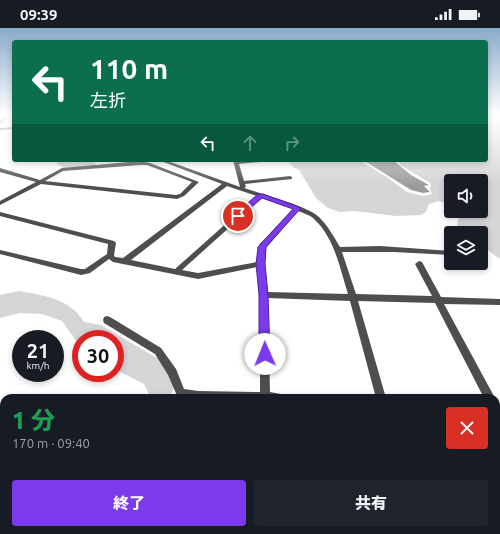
<!DOCTYPE html>
<html lang="ja">
<meta charset="utf-8">
<style>
body{margin:0;font-family:Ubuntu,"Noto Sans JP",sans-serif;background:#20242c;color:#f1f3f6;height:100vh;display:flex;flex-direction:column;font-size:15px;white-space:nowrap}
*{box-sizing:border-box;margin:0}
p{font-size:13px;color:#9ea1a6}
.icon{flex:none;width:22px;height:22px;fill:none;stroke:currentColor;stroke-width:2;stroke-linecap:round;stroke-linejoin:round}
.map{position:relative;flex:1;overflow:hidden}
.side{position:absolute;left:0px;top:366px;width:500px;height:140px;display:flex;flex-direction:column;background:#171b24;border-radius:12px 12px 0 0;box-shadow:0 2px 6px #0003}
.side>*{flex:none}
.top-card{position:absolute;left:12px;top:12px;width:476px;height:122px;border-radius:4px;box-shadow:0 2px 6px #0003;background:#0b6e4f;color:#fff;overflow:hidden}
.buttons{position:absolute;left:444px;top:146px;display:grid;gap:8px}
.buttons a{display:grid;place-items:center;width:44px;height:44px;border-radius:4px;background:#171b24;box-shadow:0 2px 6px #0003;font-size:20px}
.speed{position:absolute;left:12px;top:302px;display:flex;gap:8px;font-size:20px;font-weight:700;text-align:center}
.speed>*{display:grid;place-content:center;width:52px;height:52px;border-radius:50%;background:#171b24;box-shadow:0 2px 6px #0003;line-height:1}
.speed small{font-size:10px;font-weight:400}
.speed .limit{border:6px solid #d22;background:#fff;color:#111}
.pin{position:absolute;display:grid;place-items:center;width:34px;height:34px;color:#fff;margin:-17px;border:2px solid #fff;border-radius:50%;box-shadow:0 1px 4px #0007}
.me{position:absolute;width:44px;margin:-22px;rotate:359deg;stroke-linejoin:round;filter:drop-shadow(0 0 3px #0008)}
.turn{display:flex;align-items:center;gap:14px;height:84px;padding:0 12px;font-size:18px}
.turn .icon{width:52px;height:52px;stroke-width:2.5}
.turn b{display:block;font-size:28px;line-height:34px}
.lanes{display:flex;align-items:center;height:38px;padding:0 12px;background:#0003;justify-content:center;gap:20px;direction:ltr}
.lanes .off{opacity:.35}
.round{display:grid;place-items:center;flex:none;width:42px;height:42px;border-radius:4px;background:#20242c}
.summary{display:flex;align-items:center;justify-content:space-between;height:68px;padding:0 12px}
h1{font-size:24px;font-weight:800;line-height:30px;color:#1e9e55}
.primary-button{display:flex;gap:8px;margin-top:auto;padding:8px 12px}
.primary-button a{flex:1;height:46px;border-radius:4px;background:#7c3aed;color:#fff;font-size:16px;font-weight:800;line-height:46px;text-align:center}
.primary-button a+a{background:#20242c;color:#f1f3f6}
.status{display:flex;justify-content:space-between;align-items:center;height:28px;padding:0 20px;background:#171b24;direction:ltr}
.status svg{height:11px;fill:currentColor}
.map>svg:first-child{display:block}
.green{fill:#d5d5d5}
.water{fill:#9c9c9c}
.lines{fill:none;stroke-linecap:round;stroke-linejoin:round}
.street{fill:#4e4e4e;fill-rule:evenodd}
.route{fill:#7c3aed;stroke:#51269a}
</style>
<div class="status"><b>09:39</b><svg viewBox="0 0 49 12"><path d="M0 12V9h3v3zM5 12V6h3v6zM10 12V3h3v9zM15 12V0h3v12zM26 1h20v11H26zM47 4h2v5h-2z"/></svg></div>
<div class="map">
<svg width="500" height="506" viewBox="0 0 500 506">
<rect width="100%" height="100%" fill="#fff"/>
<!-- green -->
<g class="green">
<polygon points="486,87 500,87 500,231 481,217 481,205 467,205 457,197 459,187 455,183 481,183 481,153 451,153 451,178 439,173 429,176 426,184 421,187 396,188 354,183 340,184 328,180 316,170 299,142 293,139 288,132 359,132 387,149 407,164 423,168 432,166 430,161 431,157 430,155 402,138 397,132 486,132"/>
<polygon points="58,132 94,132 93,134 96,136 96,138 65,140 57,136"/>
<path d="M19,263C37,266 59,269 74,282C78,285 81,290 84,294L101,297L172,339L176,354L170,370H151L144,356L115,341V311H81V320L62,293L42,286L20,285L0,290V267Z"/>
</g>
<!-- water -->
<polygon class="water" points="363,132 393,132 411,147 429,157 424,158 430,164 423,165 411,162"/>
<g class="lines">
<!-- street -->
<g class="street">
<polygon points="7,87 11,87 0,96 0,93"/>
<polygon points="14,99 14,101 0,102 0,100"/>
<path d="M158,132H165L240,159L233,132H237L238,133L272,132L270,133L239,136L244,153L290,148L292,149V151L245,156L246,159L244,160C261,166 308,178 319,189C328,198 334,209 340,219L380,218L451,223V227L394,224H342L356,266L432,268L415,236L419,233L422,234L441,269L500,271V277L444,276L495,370H484L435,275L358,273L386,370H376L350,273L268,270L270,364L281,366L282,370H178L168,347L155,326L104,295L103,292L104,289L107,288L110,289L161,320L176,341L184,361L198,363L260,364V267L257,239L198,251L113,234L109,231L90,245L81,247L0,226V222L81,241H85L107,226L108,216L0,188V184L114,213L116,215L114,227L115,229L123,230L222,156ZM227,158L257,168L175,241L131,232ZM262,170L293,181L259,217L257,234L198,245L182,242ZM298,183C303,185 311,187 315,192C335,211 340,241 348,266L268,264L265,236L266,220Z"/>
<path d="M140,133L150,135L199,154L184,168L177,171L41,156L0,177V173L36,154L0,144V140L40,152L62,140ZM140,137H147L192,154L180,166L176,167L45,153L63,143Z"/>
<polygon points="496,375 500,377 500,394 496,392"/>
<polygon points="0,403 4,404 4,416 0,415"/>
<rect x="0" y="445" width="4" height="12"/>
<rect x="60" y="502" width="14" height="4"/>
<polygon points="258,502 286,502 287,506 257,506"/>
<polygon points="411,502 425,502 426,506 412,506"/>
</g>
</g>
<!-- sky -->
<linearGradient id="sky" x2="0" y2="1"><stop stop-color="#89aaca"/><stop offset="0.55" stop-color="#fff"/><stop offset="1" stop-color="#fff" stop-opacity="0"/></linearGradient>
<rect width="500" height="158" fill="url(#sky)"/>
<!-- route -->
<polygon class="route" points="258,166 263,166 301,180 266,219 265,236 268,267 270,326 269,329 265,331 261,329 259,326 259,267 256,236 258,219 293,181 262,170 240,189 235,189 235,186"/>
</svg>
<div class="buttons">
<a><svg class="icon" aria-label="sound" viewBox="0 0 24 24"><path d="M4 9h4l5-4v14l-5-4H4zM17 9q2 3 0 6"/></svg></a>
<a><svg class="icon" aria-label="layers" viewBox="0 0 24 24"><path d="M12 4l9 5-9 5-9-5zM3 14l9 5 9-5"/></svg></a>
</div>
<div class="speed"><div>21<small>km/h</small></div><div class="limit">30</div></div>
<div class="pin" style="left:238px;top:188px;background:#d93025"><svg class="icon" aria-label="arrive" viewBox="0 0 24 24"><path d="M6 21V4h12l-3 4 3 4H6"/></svg></div>
<svg class="me" style="left:265px;top:326px" viewBox="-20 -20 40 40"><circle r="19" fill="#fff"/><path d="M0-13L10 11 0 6-10 11z" fill="#7c3aed"/></svg>
<div class="top-card">
<div class="turn"><svg class="icon" aria-label="left" viewBox="0 0 24 24"><path d="M17 20v-9H6M10 6l-5 5 5 5"/></svg><div><b>110 m</b>左折</div></div>
<div class="lanes"><svg class="icon" aria-label="left" viewBox="0 0 24 24"><path d="M17 20v-9H6M10 6l-5 5 5 5"/></svg><svg class="icon off" aria-label="ahead" viewBox="0 0 24 24"><path d="M12 20V5M6 11l6-6 6 6"/></svg><svg class="icon off" aria-label="right" viewBox="0 0 24 24"><path d="M7 20v-9h11M14 6l5 5-5 5"/></svg></div>
</div>
<section class="side">
<div class="summary"><div><h1>1 分</h1><p>170 m · 09:40</p></div><a class="round" style="background:#d93025;color:#fff"><svg class="icon" aria-label="close" viewBox="0 0 24 24"><path d="M6 6l12 12M18 6L6 18"/></svg></a></div>
<div class="primary-button"><a>終了</a><a>共有</a></div>
</section>
</div>
